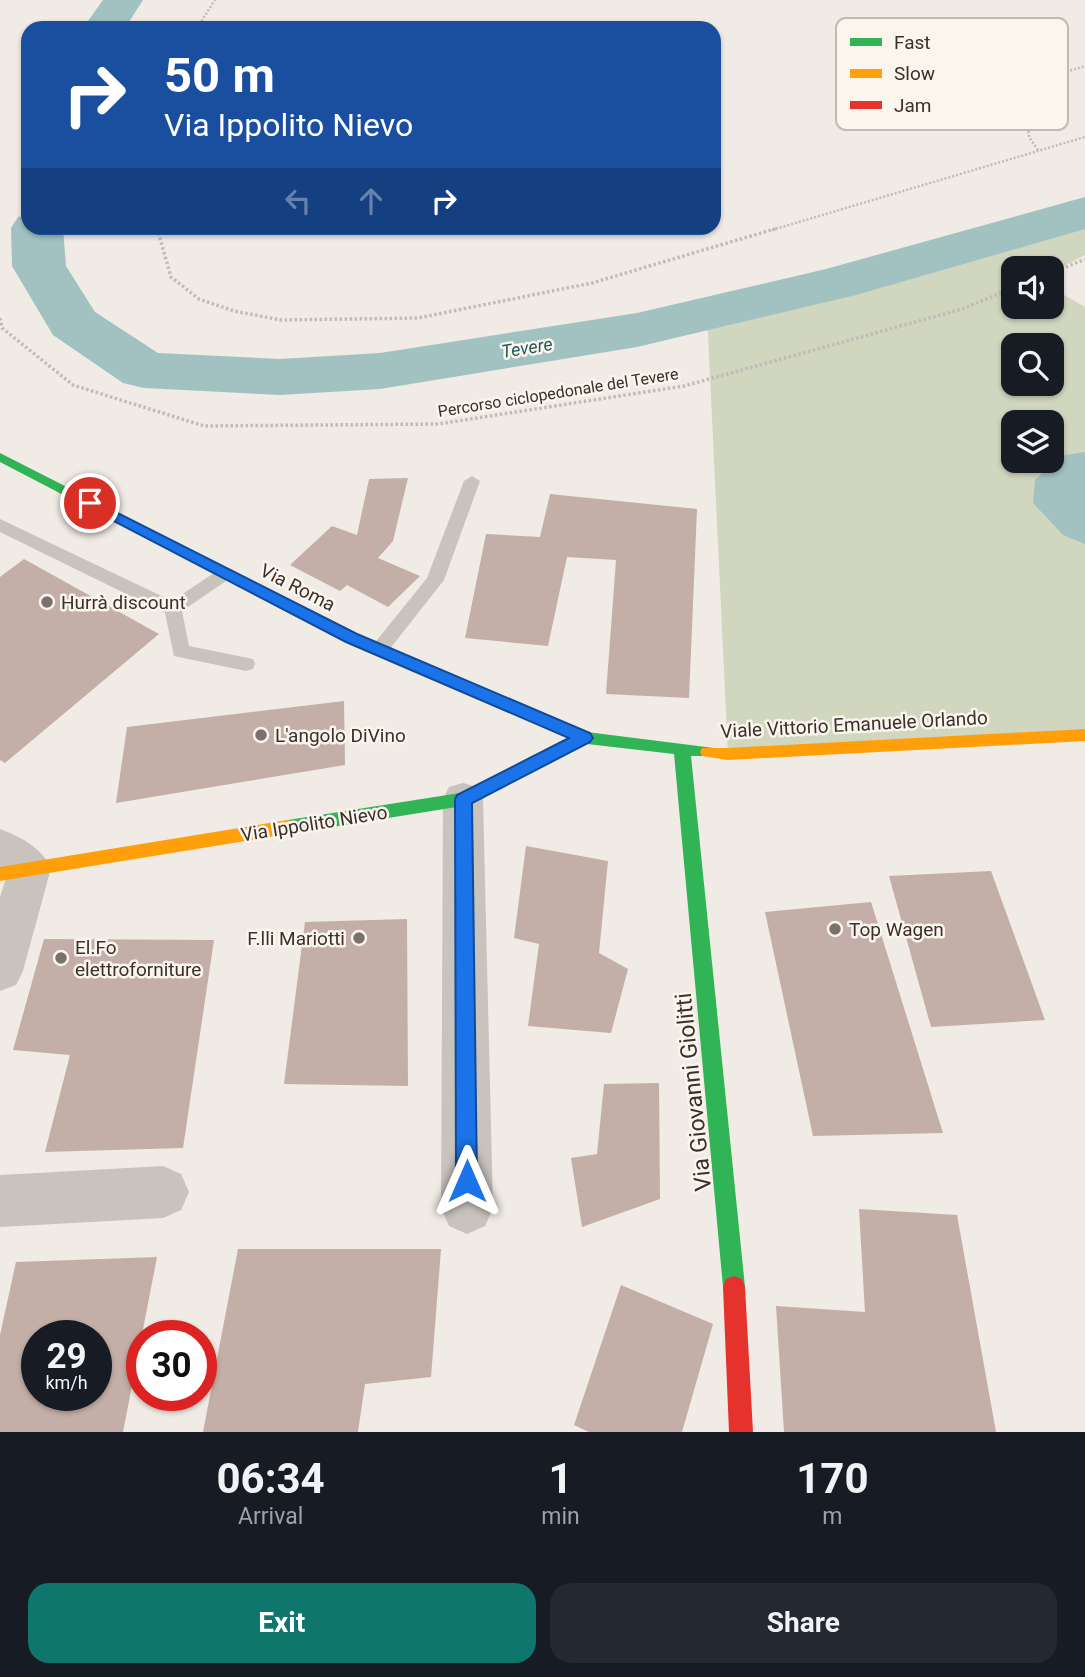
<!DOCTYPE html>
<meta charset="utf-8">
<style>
body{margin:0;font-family:Roboto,sans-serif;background:#242831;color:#f1f3f6;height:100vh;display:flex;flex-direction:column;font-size:26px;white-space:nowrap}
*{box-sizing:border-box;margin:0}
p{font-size:23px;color:#9ea1a6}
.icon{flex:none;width:38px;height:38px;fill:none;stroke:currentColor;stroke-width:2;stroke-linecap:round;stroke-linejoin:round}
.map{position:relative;height:1432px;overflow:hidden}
.panel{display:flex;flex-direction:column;background:#171b24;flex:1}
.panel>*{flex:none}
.hud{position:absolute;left:21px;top:21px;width:700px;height:214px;border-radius:21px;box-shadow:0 2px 5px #0004;background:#1a4fa0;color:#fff;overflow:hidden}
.fabs{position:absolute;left:1001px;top:256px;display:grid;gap:14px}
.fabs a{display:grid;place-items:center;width:63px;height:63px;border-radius:14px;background:#171b24;box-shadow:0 2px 5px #0004;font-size:35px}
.speed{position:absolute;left:21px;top:1320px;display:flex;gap:14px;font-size:35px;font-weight:700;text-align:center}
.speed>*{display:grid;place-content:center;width:91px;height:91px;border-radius:50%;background:#171b24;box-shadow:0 2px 5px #0004;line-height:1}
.speed small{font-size:18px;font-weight:400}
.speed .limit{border:10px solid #d22;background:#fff;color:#111}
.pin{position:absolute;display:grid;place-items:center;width:60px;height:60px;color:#fff;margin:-30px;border:4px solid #fff;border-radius:50%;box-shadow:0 2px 7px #0007}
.me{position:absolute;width:77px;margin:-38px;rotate:0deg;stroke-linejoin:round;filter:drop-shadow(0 0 5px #0008)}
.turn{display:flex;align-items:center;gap:24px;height:147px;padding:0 28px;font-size:32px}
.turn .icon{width:91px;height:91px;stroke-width:2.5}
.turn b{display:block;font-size:49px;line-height:60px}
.lanes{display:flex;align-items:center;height:66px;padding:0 28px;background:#0003;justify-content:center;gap:35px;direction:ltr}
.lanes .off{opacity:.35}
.eta{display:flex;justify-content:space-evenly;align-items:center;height:119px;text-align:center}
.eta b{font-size:42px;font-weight:700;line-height:49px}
.primary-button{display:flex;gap:14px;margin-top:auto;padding:14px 28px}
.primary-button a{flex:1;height:80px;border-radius:21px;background:#0f766e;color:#fff;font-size:28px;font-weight:700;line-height:80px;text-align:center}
.primary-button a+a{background:#242831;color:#f1f3f6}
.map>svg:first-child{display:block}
.green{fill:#d1d6bf;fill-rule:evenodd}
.water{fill:#a1c2c1}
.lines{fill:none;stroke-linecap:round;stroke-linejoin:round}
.river{fill:#a1c2c1;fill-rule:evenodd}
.building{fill:#c3afa7;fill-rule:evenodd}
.path-far1{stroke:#c2bbb6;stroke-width:2.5;stroke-dasharray:2 2;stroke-linecap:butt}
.path{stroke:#c2bbb6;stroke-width:3.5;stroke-dasharray:2.5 2.5;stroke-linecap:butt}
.lane{fill:#c9c3be;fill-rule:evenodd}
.street{fill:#c9c3be;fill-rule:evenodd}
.fast{fill:#30b455;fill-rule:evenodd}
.slow{fill:#ff9f0a;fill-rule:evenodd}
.jam{fill:#e5322d;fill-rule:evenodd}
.route{fill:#1a73e8;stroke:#114b97;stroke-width:2}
.poi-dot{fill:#7a716c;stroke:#fbf5ee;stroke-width:2.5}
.labels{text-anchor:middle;stroke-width:5;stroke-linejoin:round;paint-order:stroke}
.far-street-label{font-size:16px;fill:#3b302b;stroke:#fbf5ee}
.far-water-label{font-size:18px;font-style:italic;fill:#1f5a5e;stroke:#fbf5ee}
.street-label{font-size:19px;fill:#3b302b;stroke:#fbf5ee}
.poi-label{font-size:19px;fill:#3b302b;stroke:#fbf5ee;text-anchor:start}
.near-street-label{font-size:23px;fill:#3b302b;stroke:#fbf5ee}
.key{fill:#fbf5ee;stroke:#c1bab4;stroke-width:2}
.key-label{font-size:19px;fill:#3b302b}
</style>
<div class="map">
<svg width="1085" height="1432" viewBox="0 0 1085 1432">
<rect width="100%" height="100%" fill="#f0ebe5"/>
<!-- green -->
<path class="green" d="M1085,212V255L1052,272V268H1013V306H1052V288L1085,307V735L728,754L707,313C834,283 960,251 1085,212ZM1013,345H1052V383H1013ZM1013,422H1052V460H1013Z"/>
<!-- water -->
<polygon class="water" points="1085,452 1085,544 1063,535 1033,503 1035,480 1059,456"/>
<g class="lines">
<!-- river -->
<g class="river">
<polygon points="103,0 143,0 125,28 83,28"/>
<polygon points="1085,197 1085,229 856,295 637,347 380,389 280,395 144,388 123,383 53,335 12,266 11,228 18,217 28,215 28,228 63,228 66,266 95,312 158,353 280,359 380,353 637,313 826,269"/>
</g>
</g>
<!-- building -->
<g class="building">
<polygon points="408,478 393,541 378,558 420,576 388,607 347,585 340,591 290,565 332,526 357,535 369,479"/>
<polygon points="550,494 697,509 689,698 606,694 616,560 567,557 548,646 465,638 486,534 540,537"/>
<polygon points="24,559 159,634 5,763 0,760 0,577"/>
<polygon points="344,701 345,765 116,803 127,727"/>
<polygon points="526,846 608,861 599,953 628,969 611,1033 528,1026 539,944 514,938"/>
<polygon points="991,871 1045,1020 931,1027 889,876"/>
<polygon points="871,902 943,1133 813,1136 765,912"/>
<polygon points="407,919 408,1086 284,1084 305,922"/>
<polygon points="44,939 214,940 183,1148 45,1152 70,1055 13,1050"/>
<polygon points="659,1083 660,1199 582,1227 571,1158 597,1154 604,1084"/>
<polygon points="859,1209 957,1215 996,1432 784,1432 776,1306 865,1312"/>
<polygon points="238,1249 441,1249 431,1377 365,1384 358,1432 203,1432"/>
<path d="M157,1257L123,1432H0V1335L16,1262ZM37,1335H96V1395H37Z"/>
<polygon points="621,1285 713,1324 682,1432 589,1432 574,1425"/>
</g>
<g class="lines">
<!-- path-far1 -->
<g class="path-far1">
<polyline points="197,28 215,0"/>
<polyline points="1038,150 1029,137 1025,91 1046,78 1085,66"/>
<polyline points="772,230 1085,137"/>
</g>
<!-- path -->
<g class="path">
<polyline points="157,228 171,277 199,299 234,311 281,320 418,318 592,283 778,228"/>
<polyline points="1052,273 1085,259"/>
<polyline points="0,318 2,328 73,385 204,426 438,424 684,386 962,309 1013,288"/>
</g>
<!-- lane -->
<g class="lane">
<polygon points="472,476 480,481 444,580 385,655 373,655 370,650 373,645 427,578 464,481"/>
<polygon points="0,519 172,601 220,569 232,569 235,573 232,577 182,611 189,646 253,659 255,664 253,669 246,671 174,656 165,613 0,532"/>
</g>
<!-- street -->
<g class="street">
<polygon points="463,783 477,787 483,799 493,1208 485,1226 467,1234 449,1226 441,1208 443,799 449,787"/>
<path d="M0,829C21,837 42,848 51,868L23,971L16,985L0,991V897L7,875L0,870Z"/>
<polygon points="163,1166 181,1174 189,1192 181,1210 163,1218 0,1227 0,1175"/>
</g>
<!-- fast -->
<polygon class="fast" points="0,453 356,634 587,732 714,748 716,752 714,756 691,756 745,1287 742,1295 734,1298 726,1295 723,1287 674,754 587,744 463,806 288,834 282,832 280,827 282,822 288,820 460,793 570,738 346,642 0,462"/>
<!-- slow -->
<g class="slow">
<polygon points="1085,729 1085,741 728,760 702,756 700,752 702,748 728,748"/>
<polygon points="288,820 294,822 296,827 294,832 288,834 0,881 0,867"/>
</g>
<!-- jam -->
<polygon class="jam" points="734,1276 742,1279 745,1287 753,1432 729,1432 723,1287 726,1279"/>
</g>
<!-- route -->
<polygon class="route" points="90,499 357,634 590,733 593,738 590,742 472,803 477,1181 474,1188 467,1191 459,1188 456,1181 455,799 457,795 569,738 346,642 85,506 85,500"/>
<!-- markers -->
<g class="poi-dot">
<circle cx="47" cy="602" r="7"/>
<circle cx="261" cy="735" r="7"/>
<circle cx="835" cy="929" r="7"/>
<circle cx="359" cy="938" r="7"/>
<circle cx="61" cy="958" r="7"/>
</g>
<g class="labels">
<!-- far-street labels -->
<g class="far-street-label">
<text transform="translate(558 392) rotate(-9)" y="6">Percorso ciclopedonale del Tevere</text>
</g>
<!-- far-water labels -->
<g class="far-water-label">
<text transform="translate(527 348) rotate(-9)" y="6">Tevere</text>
</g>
<!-- street labels -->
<g class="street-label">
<text transform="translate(298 587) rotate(27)" y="7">Via Roma</text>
<text transform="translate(854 724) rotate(-3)" y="7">Viale Vittorio Emanuele Orlando</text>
<text transform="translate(314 823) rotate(-9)" y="7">Via Ippolito Nievo</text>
</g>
<!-- poi labels -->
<g class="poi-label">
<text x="61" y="609">Hurrà discount</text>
<text x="275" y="742">L'angolo DiVino</text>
<text x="849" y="936">Top Wagen</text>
<text x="345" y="945" text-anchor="end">F.lli Mariotti</text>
<text x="75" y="954">El.Fo<tspan x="75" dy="22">elettroforniture</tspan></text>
</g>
<!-- near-street labels -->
<g class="near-street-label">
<text transform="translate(693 1092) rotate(-96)" y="8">Via Giovanni Giolitti</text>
</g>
</g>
<!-- legend -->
<rect x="836" y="18" width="232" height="112" rx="10" class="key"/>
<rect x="850" y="38" width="32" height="8" fill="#30b455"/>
<rect x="850" y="69" width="32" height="9" fill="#ff9f0a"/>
<rect x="850" y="101" width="32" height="8" fill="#e5322d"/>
<g class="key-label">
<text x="894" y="49">Fast</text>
<text x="894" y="80">Slow</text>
<text x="894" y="112">Jam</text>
</g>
</svg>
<div class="fabs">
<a><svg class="icon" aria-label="sound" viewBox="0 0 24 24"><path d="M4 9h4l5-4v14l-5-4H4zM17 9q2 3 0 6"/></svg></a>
<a><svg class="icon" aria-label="search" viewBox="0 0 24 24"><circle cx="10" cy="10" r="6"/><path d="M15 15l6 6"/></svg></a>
<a><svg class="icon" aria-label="layers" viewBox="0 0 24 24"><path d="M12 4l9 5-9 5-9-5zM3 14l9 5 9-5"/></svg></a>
</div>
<div class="speed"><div>29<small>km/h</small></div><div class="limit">30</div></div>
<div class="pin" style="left:90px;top:503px;background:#d93025"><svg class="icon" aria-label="arrive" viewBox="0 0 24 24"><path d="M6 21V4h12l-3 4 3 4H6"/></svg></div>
<svg class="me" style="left:467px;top:1181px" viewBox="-20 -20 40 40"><path d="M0-17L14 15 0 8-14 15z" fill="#1a73e8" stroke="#fff" stroke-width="4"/></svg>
<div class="hud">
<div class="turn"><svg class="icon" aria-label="right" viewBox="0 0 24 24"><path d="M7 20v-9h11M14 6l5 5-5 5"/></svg><div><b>50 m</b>Via Ippolito Nievo</div></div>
<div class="lanes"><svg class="icon off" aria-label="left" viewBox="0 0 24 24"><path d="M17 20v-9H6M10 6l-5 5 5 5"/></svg><svg class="icon off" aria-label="ahead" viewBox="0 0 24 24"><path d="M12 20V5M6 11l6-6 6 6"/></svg><svg class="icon" aria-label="right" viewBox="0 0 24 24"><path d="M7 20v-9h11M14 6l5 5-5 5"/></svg></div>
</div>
</div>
<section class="panel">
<div class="eta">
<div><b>06:34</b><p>Arrival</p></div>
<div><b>1</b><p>min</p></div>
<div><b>170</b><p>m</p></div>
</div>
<div class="primary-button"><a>Exit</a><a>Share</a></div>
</section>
